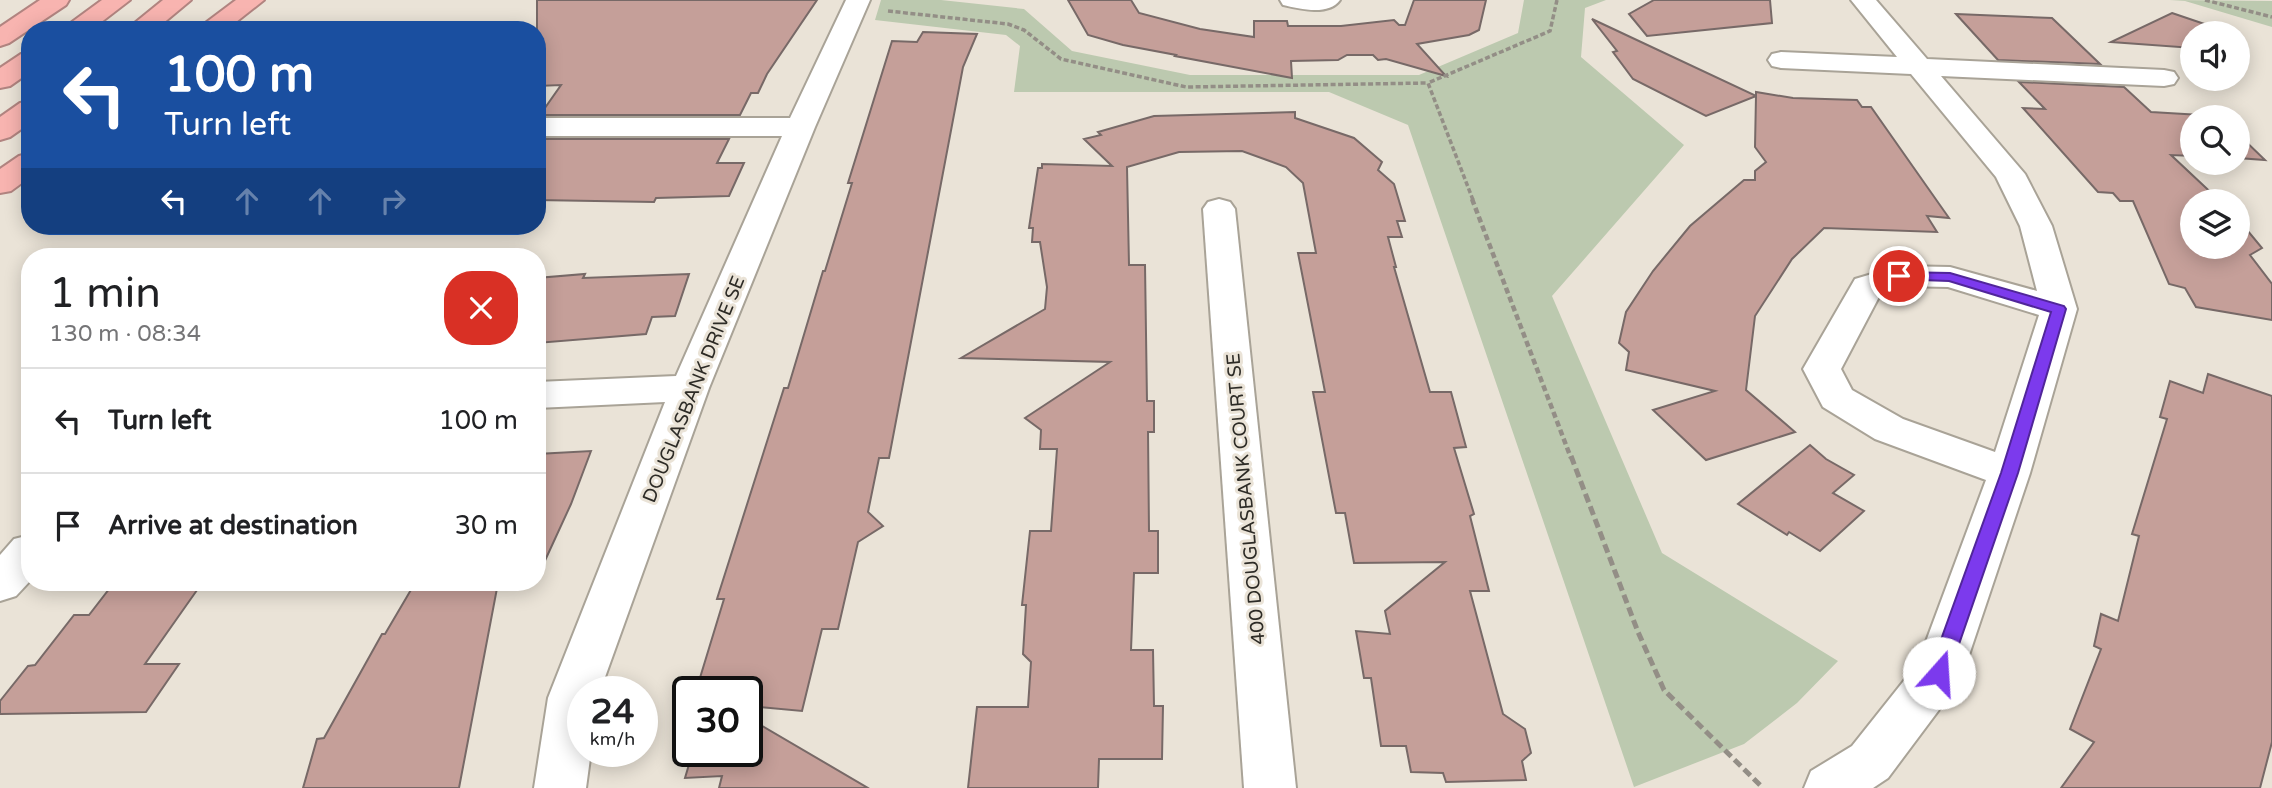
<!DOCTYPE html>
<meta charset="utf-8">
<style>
body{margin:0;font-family:"Varela Round",sans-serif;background:#f2f2f2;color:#202124;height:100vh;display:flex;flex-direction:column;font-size:26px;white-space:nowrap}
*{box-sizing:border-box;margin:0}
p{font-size:23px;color:#757577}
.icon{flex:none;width:38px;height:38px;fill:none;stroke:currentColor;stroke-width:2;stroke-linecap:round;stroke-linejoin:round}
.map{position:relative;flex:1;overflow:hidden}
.panel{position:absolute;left:21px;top:248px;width:525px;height:343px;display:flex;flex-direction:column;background:#fff;border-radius:28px;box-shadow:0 4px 18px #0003}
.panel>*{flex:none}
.hud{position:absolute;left:21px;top:21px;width:525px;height:214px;border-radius:28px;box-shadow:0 4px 18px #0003;background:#1a4fa0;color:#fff;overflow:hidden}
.controls{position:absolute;left:2180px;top:21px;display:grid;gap:14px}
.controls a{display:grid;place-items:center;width:70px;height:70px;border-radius:50%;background:#fff;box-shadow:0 4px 18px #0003;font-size:35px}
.speed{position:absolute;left:567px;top:676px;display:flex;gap:14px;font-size:35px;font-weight:700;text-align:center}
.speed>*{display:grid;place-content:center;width:91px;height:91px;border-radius:50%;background:#fff;box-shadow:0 4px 18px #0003;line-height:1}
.speed small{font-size:18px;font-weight:400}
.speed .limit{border:4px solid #111;border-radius:10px;background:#fff;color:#111}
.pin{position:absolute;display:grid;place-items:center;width:60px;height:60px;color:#fff;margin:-30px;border:4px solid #fff;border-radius:50%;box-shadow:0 2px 7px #0007}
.me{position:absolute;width:77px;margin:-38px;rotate:19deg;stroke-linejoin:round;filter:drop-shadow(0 0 5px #0008)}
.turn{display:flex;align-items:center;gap:24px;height:147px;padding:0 28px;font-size:32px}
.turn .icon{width:91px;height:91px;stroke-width:2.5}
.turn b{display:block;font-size:49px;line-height:60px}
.lanes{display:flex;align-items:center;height:66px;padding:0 28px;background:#0003;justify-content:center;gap:35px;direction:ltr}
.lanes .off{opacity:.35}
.round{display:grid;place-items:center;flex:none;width:74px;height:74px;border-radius:28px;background:#f2f2f2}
.summary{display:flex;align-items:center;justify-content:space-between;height:119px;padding:0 28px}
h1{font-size:42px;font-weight:600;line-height:52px}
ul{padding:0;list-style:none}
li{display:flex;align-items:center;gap:21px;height:105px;padding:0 28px;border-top:2px solid #e0e0e0}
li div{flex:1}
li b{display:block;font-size:26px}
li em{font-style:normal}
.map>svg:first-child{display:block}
.green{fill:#bcc9af}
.building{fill:#c59f99;stroke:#776967;stroke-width:2}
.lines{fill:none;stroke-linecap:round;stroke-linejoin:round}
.minor-casing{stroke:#a9a397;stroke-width:4}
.motorway-casing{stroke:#b18480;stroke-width:4}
.path-far2{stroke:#938e86;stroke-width:3.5;stroke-dasharray:5 2.5;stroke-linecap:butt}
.path-far1{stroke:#938e86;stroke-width:4.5;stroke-dasharray:6 3.5;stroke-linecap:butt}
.path{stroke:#938e86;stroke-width:5;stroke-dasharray:9 4.5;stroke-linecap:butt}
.minor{fill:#fff;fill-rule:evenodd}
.motorway{fill:#f8b4b0;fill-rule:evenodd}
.route{fill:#7c3aed;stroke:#51269a;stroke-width:2}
.labels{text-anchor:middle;stroke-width:6;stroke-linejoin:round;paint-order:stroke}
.street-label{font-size:19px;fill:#2d2b26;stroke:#eae3d7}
</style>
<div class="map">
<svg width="2272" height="788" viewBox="0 0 2272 788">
<rect width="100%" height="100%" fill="#eae3d7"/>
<!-- green -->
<g class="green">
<polygon points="881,0 941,0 1024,9 1072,51 1190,75 1419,75 1518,33 1524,0 1606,0 1585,8 1581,57 1684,145 1552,296 1662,553 1838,661 1797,703 1744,744 1634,787 1408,125 1329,92 1014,92 1020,46 1006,35 875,20"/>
<polygon points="2170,0 2272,1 2272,27 2185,1"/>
</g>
<!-- building -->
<g class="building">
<polygon points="537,0 817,0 767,74 758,93 751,93 740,115 540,115 561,85 537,86"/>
<polygon points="1068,0 1131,0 1139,13 1200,29 1254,37 1254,21 1287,21 1288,26 1341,26 1394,20 1399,25 1405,25 1414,0 1486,0 1479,30 1469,35 1417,44 1446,76 1386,59 1378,60 1373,55 1347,55 1338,60 1291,61 1292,78 1175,56 1176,55 1123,45 1088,35"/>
<polygon points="1654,0 1770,0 1772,23 1647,36 1629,14"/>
<polygon points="2172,13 2231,33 2193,33 2193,48 2111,42"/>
<polygon points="1956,14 2052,18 2100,64 1998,60"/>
<polygon points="1592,19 1756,96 1756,92 1793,98 1857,100 1862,107 1871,107 1949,218 1927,216 1937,232 1824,228 1792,259 1755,316 1746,390 1795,432 1706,460 1653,410 1715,391 1626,370 1629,352 1619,343 1626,312 1653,271 1690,226 1744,180 1755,180 1755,171 1766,162 1755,147 1756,96 1706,116 1633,79 1613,52 1617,51"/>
<polygon points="923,32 977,34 963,67 889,458 879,458 868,512 883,526 858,542 838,629 822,629 802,711 747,706 747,691 696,691 724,599 717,599 784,388 788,388 823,271 825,271 852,183 848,183 892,41 917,42"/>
<polygon points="2019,82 2124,87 2151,112 2218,116 2220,117 2193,117 2193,156 2171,155 2220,201 2193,201 2193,247 2238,247 2238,219 2262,248 2250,255 2272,284 2272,320 2196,307 2185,288 2169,284 2133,201 2120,201 2113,193 2098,192 2023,108 2045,109"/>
<polygon points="1295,112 1295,118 1354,138 1382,162 1378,170 1394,184 1405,221 1397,221 1402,237 1388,237 1396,267 1394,267 1430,392 1451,392 1466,447 1454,448 1474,514 1470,516 1489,591 1470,591 1503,714 1525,729 1531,753 1522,761 1526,780 1446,782 1443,773 1411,772 1406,746 1381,746 1371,678 1364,678 1356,631 1390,634 1385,611 1445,562 1354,563 1345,513 1336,513 1313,392 1325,392 1298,253 1316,253 1303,183 1286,167 1242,151 1179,152 1127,167 1129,265 1145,265 1147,401 1154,401 1154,432 1148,432 1149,531 1158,531 1158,573 1134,573 1131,650 1153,650 1154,706 1163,706 1162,759 1099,759 1098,788 968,788 977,707 1028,707 1031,662 1023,654 1026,605 1022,605 1030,531 1051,531 1057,449 1040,449 1041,430 1025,418 1110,362 961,358 1045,309 1047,287 1040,242 1032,242 1033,228 1029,228 1038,168 1042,168 1042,164 1112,166 1084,139 1101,135 1098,132 1154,116"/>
<polygon points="2238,134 2265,160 2238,158"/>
<polygon points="537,139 729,139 717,163 744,163 729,196 656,198 654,202 537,200"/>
<polygon points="585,274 583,278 689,274 675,316 652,317 646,334 537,343 537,278"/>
<polygon points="2208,374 2272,396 2272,742 2260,788 2061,788 2094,742 2070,729 2101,649 2094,646 2101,614 2118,621 2139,536 2132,534 2167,419 2160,417 2170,381 2203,393"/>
<polygon points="1810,445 1826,459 1854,475 1833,493 1864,511 1820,551 1789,532 1787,535 1738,504"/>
<polygon points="591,451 571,504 537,578 537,454"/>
<polygon points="202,583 145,664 179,664 146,712 0,714 0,701 28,666 35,665 74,615 89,615 113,584"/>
<polygon points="415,583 498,583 459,788 303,788 317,739 324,738 382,634 385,634"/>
<polygon points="747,717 868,788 719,788 722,776 685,778 693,751 747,751"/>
</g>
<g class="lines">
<!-- minor casing -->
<g class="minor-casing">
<g id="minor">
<polygon points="846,0 870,0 815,127 709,388 600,691 583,691 583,751 591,751 586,788 534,788 548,698 665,402 537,408 537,382 676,376 782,136 537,136 537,118 790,118"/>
<path d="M1280,0H1340C1329,16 1300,9 1283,5Z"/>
<path d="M1851,0H1876L1927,59L2164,70L2174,72L2178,78L2174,84L2164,86L1941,76L2025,174L2052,226L2077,309L2030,473L1963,673L1956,687L1888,778L1873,788H1804L1811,771L1852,746L1918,663L1986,480L1875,439L1823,407L1803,369L1855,279L1899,266L1950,267L2037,291L2020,226L1996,177L1911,74L1781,68L1772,66L1768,60L1772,54L1781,52L1897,57ZM1901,286L1948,287L2039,315L1995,452L1903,419L1852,390L1841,369L1881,293Z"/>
<polygon points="1219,199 1230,202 1235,209 1296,788 1244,788 1203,209 1208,202"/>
<polygon points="30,535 30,581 16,596 0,601 0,555 14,539"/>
</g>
</g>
<!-- motorway casing -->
<g class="motorway-casing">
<g id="motorway">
<polygon points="40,0 69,0 66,5 9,43 0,46 0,27"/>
<polygon points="102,0 130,0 91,30 61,30"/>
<polygon points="163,0 191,0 155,30 126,30"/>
<polygon points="236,0 264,0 226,30 196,30"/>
<polygon points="30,52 30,72 10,86 0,88 0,68 21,54"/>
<polygon points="30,101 30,123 10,137 0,140 0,117 20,103"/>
<polygon points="30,153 30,177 11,191 0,193 0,169 19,156"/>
</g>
</g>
<!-- path-far2 -->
<g class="path-far2">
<polyline points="2205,0 2272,17"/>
<polyline points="888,11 1008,24 1024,30 1061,59 1186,87 1428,83"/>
<polyline points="1473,200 1428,83 1550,31 1557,0"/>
</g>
<!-- path-far1 -->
<polyline class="path-far1" points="1472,199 1571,458"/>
<!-- path -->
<polyline class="path" points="1571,456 1638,632 1664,690 1763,788"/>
<!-- minor -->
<use href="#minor" class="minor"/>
<!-- motorway -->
<use href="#motorway" class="motorway"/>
</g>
<!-- route -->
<polygon class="route" points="1899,272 1950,273 2064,306 2066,309 2018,473 1949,673 1946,679 1939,682 1932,679 1929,673 2001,473 2051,312 1949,281 1894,279 1894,273"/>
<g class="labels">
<!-- street labels -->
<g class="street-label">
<text transform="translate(693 389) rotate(-68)" y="7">DOUGLASBANK DRIVE SE</text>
<text transform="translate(1245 499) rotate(-95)" y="7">400 DOUGLASBANK COURT SE</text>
</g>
</g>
</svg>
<div class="controls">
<a><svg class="icon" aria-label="sound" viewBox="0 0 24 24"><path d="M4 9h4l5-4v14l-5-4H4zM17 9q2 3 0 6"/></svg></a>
<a><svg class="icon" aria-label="search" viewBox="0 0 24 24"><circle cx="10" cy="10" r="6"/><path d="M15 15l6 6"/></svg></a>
<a><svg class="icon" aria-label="layers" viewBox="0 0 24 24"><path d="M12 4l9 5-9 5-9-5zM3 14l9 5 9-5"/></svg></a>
</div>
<div class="speed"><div>24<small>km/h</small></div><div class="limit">30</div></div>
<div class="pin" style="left:1899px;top:276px;background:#d93025"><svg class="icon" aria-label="arrive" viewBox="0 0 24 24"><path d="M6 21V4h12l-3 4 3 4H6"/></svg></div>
<svg class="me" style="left:1939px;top:673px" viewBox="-20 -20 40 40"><circle r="19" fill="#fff"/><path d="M0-13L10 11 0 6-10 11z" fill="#7c3aed"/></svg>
<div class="hud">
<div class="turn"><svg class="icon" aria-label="left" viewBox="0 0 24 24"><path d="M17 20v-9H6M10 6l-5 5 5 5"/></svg><div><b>100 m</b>Turn left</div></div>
<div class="lanes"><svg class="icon" aria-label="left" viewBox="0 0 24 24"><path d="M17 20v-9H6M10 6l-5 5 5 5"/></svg><svg class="icon off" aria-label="ahead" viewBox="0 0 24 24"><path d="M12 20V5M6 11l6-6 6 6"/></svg><svg class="icon off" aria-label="ahead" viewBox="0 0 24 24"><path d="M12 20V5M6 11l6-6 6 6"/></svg><svg class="icon off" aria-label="right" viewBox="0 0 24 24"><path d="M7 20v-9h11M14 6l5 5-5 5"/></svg></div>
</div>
<section class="panel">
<div class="summary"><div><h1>1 min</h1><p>130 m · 08:34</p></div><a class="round" style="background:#d93025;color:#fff"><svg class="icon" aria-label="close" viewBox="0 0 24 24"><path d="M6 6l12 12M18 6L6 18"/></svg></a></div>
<ul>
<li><svg class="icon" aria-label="left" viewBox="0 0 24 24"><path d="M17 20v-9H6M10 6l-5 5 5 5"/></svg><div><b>Turn left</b></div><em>100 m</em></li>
<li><svg class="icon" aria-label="arrive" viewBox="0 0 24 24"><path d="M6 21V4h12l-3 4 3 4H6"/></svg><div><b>Arrive at destination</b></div><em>30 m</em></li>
</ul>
</section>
</div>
